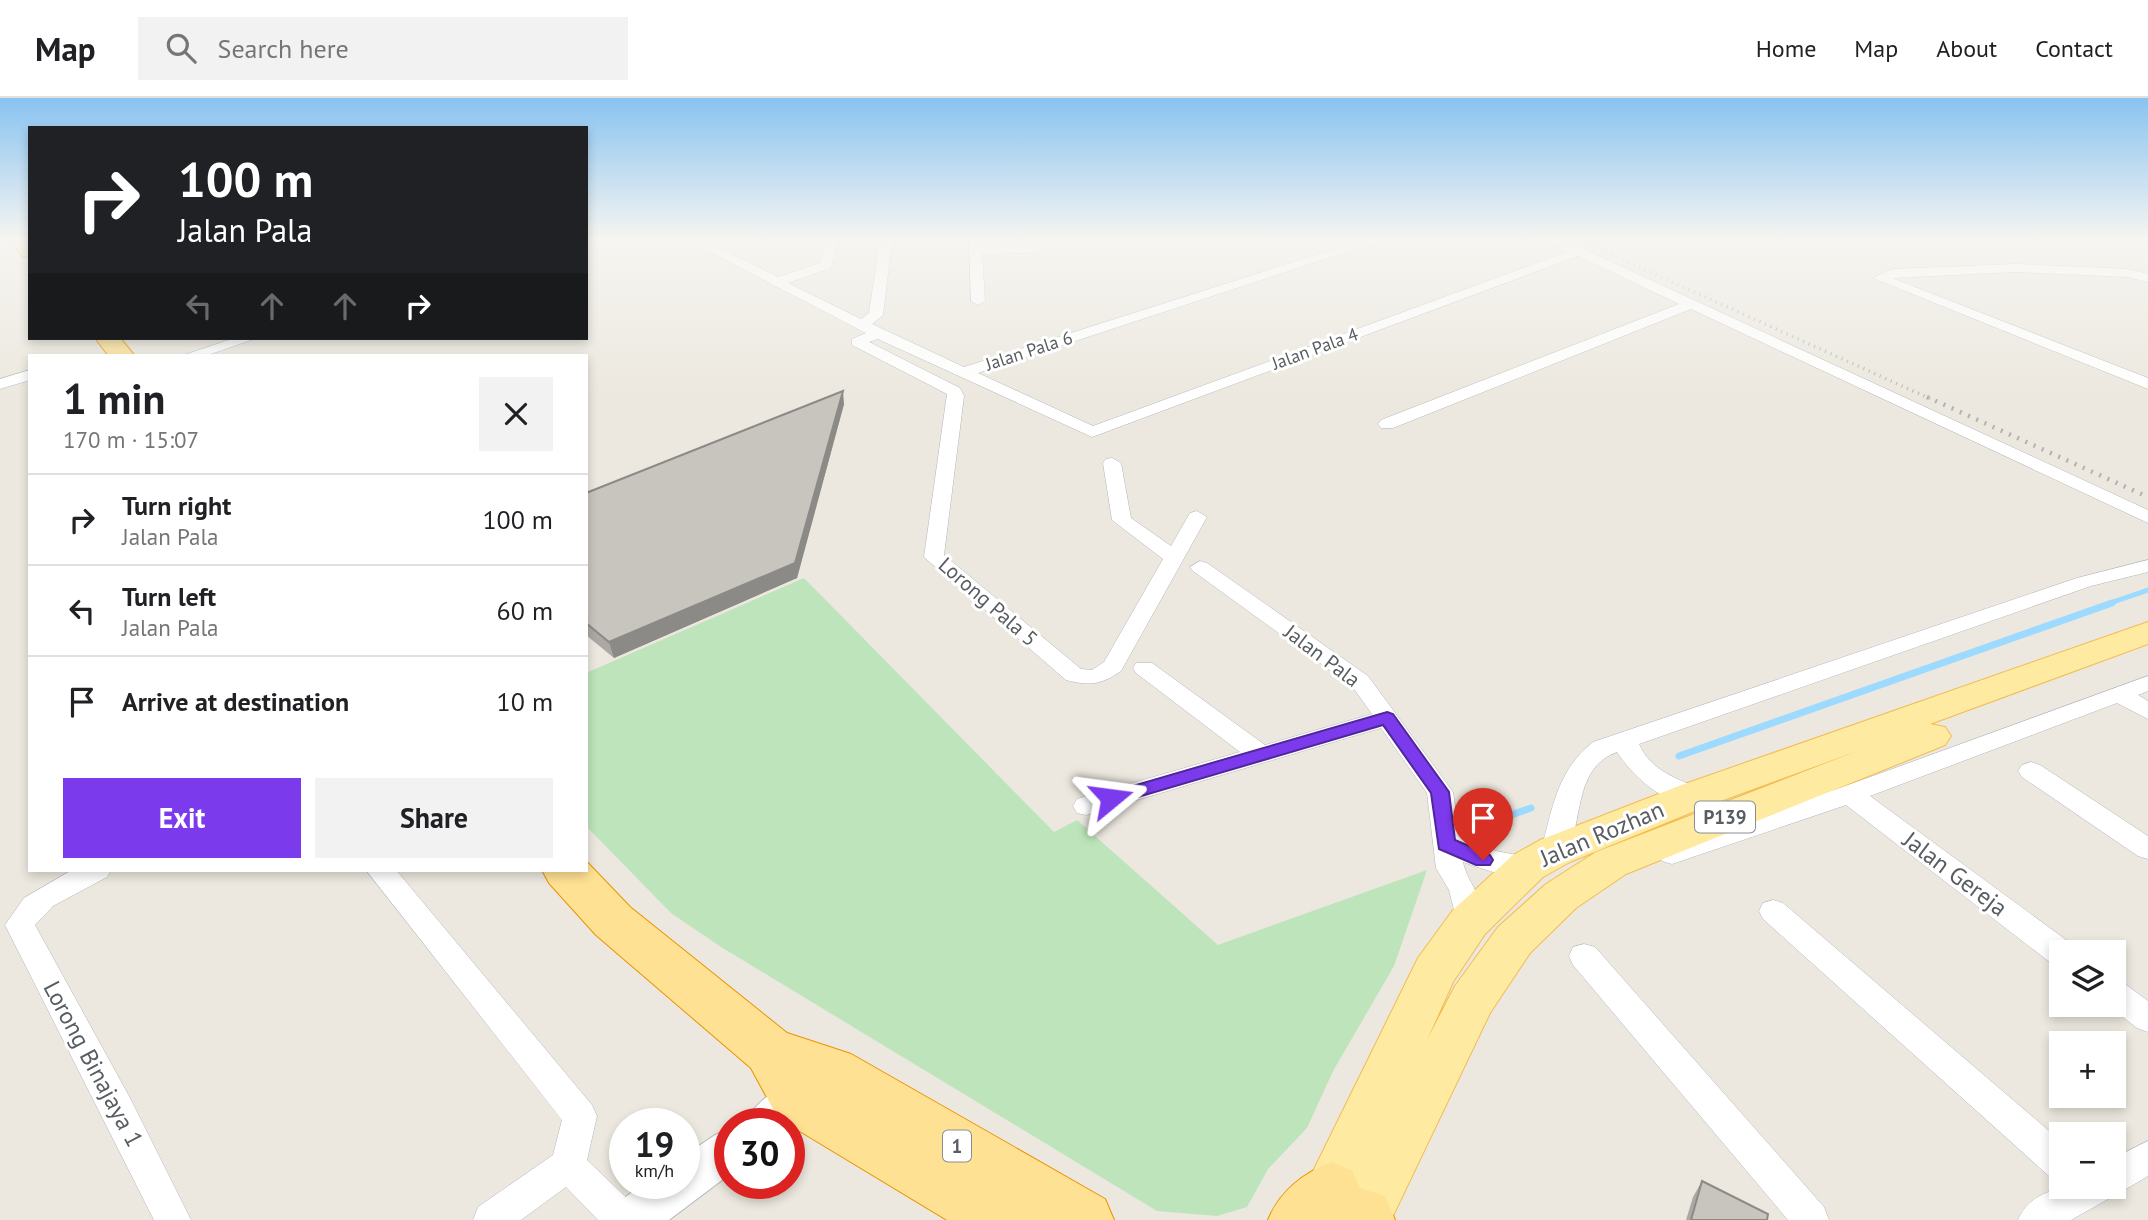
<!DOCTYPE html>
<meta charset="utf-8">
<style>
body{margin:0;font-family:"PT Sans",sans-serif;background:#f2f2f2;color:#202124;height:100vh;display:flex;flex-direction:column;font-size:26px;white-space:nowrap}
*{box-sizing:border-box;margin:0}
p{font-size:23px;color:#757577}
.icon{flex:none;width:38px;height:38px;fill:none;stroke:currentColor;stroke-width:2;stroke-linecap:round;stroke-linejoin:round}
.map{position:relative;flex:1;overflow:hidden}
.sheet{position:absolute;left:28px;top:256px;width:560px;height:518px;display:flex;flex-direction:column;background:#fff;border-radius:0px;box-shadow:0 4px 10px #0003}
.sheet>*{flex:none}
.top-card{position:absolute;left:28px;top:28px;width:560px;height:214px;border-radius:0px;box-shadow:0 4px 10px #0003;background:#202124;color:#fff;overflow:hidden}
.tools{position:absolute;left:2049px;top:842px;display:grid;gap:14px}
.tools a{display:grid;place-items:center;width:77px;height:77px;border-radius:0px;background:#fff;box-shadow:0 4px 10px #0003;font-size:35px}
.speed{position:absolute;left:609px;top:1010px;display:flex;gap:14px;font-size:35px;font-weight:700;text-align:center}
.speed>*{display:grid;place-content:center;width:91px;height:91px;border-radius:50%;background:#fff;box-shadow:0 4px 10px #0003;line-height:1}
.speed small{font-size:18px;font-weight:400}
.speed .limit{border:10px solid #d22;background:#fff;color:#111}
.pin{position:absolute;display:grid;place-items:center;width:60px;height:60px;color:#fff;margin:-72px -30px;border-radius:50% 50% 50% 0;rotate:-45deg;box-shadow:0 0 7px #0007}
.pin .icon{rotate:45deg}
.me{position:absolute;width:77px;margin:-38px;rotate:74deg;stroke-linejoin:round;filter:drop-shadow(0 0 5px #0008)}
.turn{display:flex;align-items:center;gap:24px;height:147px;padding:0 35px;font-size:32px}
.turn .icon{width:91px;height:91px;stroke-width:2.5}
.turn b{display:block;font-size:49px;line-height:60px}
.lanes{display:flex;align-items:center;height:66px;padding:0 35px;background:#0003;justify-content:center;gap:35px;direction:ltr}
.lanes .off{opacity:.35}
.round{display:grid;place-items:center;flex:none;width:74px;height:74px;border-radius:0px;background:#f2f2f2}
.overview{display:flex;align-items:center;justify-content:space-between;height:119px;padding:0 35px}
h1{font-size:42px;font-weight:800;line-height:52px}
.primary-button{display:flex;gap:14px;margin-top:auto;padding:14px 35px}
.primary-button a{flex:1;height:80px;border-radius:0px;background:#7c3aed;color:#fff;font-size:28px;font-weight:800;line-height:80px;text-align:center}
.primary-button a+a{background:#f2f2f2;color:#202124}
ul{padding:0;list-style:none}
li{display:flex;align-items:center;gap:21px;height:91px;padding:0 35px;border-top:2px solid #e0e0e0}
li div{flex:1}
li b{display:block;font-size:26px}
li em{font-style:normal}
header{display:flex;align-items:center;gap:42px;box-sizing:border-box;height:98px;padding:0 35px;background:#fff;border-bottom:2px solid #e0e0e0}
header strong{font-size:33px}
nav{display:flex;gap:38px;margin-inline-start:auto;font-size:24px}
.search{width:490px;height:63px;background:#f2f2f2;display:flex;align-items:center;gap:18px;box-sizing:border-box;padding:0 24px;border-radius:0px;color:#757577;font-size:26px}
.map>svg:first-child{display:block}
.green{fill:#bde4bb}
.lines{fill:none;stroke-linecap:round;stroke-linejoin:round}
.stream-far1{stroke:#9cdaff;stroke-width:5}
.stream{stroke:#9cdaff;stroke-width:7}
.minor-casing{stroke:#b2b6bb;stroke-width:1}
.tertiary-casing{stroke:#b2b6bb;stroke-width:2}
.primary-casing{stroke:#f2bc52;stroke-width:2}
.trunk-casing{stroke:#eb9400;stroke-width:2}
.minor{fill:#fff;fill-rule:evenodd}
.tertiary{fill:#fff;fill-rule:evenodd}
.primary{fill:#ffeaa1;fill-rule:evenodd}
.trunk{fill:#fee192;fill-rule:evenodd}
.rail-far1{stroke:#b1b2b2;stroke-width:3.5;stroke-dasharray:1 5;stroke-linecap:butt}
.rail{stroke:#b1b2b2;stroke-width:4.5;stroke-dasharray:2 7;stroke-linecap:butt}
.wall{fill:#aca9a4}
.shaded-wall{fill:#8c8a86}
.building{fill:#c8c5bf;stroke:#8c8a86;stroke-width:2}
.route{fill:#7c3aed;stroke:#51269a;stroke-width:2}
.labels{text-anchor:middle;stroke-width:6;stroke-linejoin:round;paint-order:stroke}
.far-street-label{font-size:18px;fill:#585d61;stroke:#fff}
.shield{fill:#fff;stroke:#8a8e90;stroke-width:2}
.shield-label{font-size:19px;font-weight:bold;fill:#585d61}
.street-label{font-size:21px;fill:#585d61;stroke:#fff}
.near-street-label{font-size:24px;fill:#585d61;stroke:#fff}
</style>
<header>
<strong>Map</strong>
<div class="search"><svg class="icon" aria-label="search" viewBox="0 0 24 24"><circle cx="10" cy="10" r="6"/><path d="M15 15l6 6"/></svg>Search here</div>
<nav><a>Home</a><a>Map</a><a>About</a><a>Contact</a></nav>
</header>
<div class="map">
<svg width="2148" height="1122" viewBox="0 0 2148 1122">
<rect width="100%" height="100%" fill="#ece8df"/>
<!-- green -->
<polygon class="green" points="804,480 1054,734 1077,722 1218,847 1427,772 1394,868 1333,973 1307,1030 1268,1071 1247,1109 1217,1118 1157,1113 721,849 671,815 586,728 586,575"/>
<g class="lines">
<!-- stream-far1 -->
<polyline class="stream-far1" points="2107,506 2148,492"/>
<!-- stream -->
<g class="stream">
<polyline points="1679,658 2112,505"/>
<polyline points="1500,721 1531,710"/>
</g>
<!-- minor casing -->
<g class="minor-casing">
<g id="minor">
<path d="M687,142H704L778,179L820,165L826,142H838L831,170L788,185L861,221L869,215L880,142H892L883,217L872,226L964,269L1363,142H1383L978,275L1093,328L1567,154L1547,142H1564L2148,412V425L1691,211L1393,330H1381L1378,326L1381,322L1679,206L1578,158L1092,339L878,241L869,244L960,290L964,298L944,457L1081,571L1092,572L1104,564L1163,461L1112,422L1103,365L1106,361L1112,360L1121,365L1131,420L1171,448L1190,415L1197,413L1207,419L1121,573C1101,587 1089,588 1066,582L924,459L947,296L852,247V241L866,235Z"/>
<polygon points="969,142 981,142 982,148 1074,142 1029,155 982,156 985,203 978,207 971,203"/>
<polygon points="2016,166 2127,171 2148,176 2148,184 2127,179 2016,174 1892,180 2148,280 2148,291 1873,180 1892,171"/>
<polygon points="235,240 257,240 208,257 184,257"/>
<polygon points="30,272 30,282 0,291 0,281"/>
<path d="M2148,462V474L2091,488L1639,646C1650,672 1678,682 1702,691L1706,698L1702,705C1671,714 1632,678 1617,654C1572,670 1584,726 1565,760L1555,763L1545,760L1541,753C1552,712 1557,672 1593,644L2077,480Z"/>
<path d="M1200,463L1207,465L1368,578L1453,694L1460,740L1496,753L1538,761L1542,768L1538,775C1514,783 1486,772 1463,764C1467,786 1492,807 1479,832L1469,835L1459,832L1449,792L1436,770L1427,695L1381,630L1086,717L1077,715L1073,708L1077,701L1240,654L1136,575L1133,570L1136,565H1152L1265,647L1372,616L1352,588L1193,473L1190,469Z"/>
<polygon points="2148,578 2148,593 2138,597 2148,603 2148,621 2117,605 1870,698 2073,847 2076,854 2062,854 2062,868 2051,865 1846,707 1672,766 1662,763 1658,756 1662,749 1840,690"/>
<polygon points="2031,664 2040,667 2148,738 2148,761 2138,758 2022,679 2018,673 2022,667"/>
<polygon points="72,772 111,772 107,779 53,808 35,827 130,1000 191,1122 154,1122 5,827 24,800"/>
<polygon points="366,772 396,772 592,1007 597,1018 587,1062 636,1109 641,1122 598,1122 566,1089 521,1122 473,1122 478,1109 553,1057 562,1022"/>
<polygon points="1773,802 1783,805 2062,1044 2062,1083 2050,1079 1763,821 1759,813 1763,805"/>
<polygon points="1584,846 1595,849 1824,1109 1829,1122 1788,1122 1573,867 1569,858 1573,849"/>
<polygon points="2114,882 2125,886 2148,903 2148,934 2137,930 2106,906 2114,906"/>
<path d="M2148,1043V1078L2126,1091L2112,1095L2110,1100L2071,1122H2018C2033,1085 2080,1088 2114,1088V1060Z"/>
</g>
</g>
<!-- tertiary casing -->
<g class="tertiary-casing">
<g id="tertiary">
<path d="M808,975L822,980L828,993L822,1006L789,1032V1026H744C755,1003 785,983 808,975Z"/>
<path d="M730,1031V1076L669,1122H610C625,1087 650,1085 684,1085V1058L715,1037Z"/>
</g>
</g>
<!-- primary casing -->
<g class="primary-casing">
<path id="primary" d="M2148,524V546L1930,626L1945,629L1951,638L1945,647L1626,776L1576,810L1530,855L1490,915L1391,1122H1289L1418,860L1453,812L1513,757L1540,742L1679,688ZM1860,652L1596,754L1546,786L1498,829L1455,888L1427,942L1453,884L1485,836L1543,779L1570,764L1707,708Z"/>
</g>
<!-- trunk casing -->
<g class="trunk-casing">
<g id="trunk">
<polygon points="11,142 30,142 30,159 22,158"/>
<polygon points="95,240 120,240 134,257 108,257"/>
<polygon points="586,763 630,809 787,935 851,956 1105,1101 1114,1122 947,1122 778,1020 751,970 596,837 549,785 542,772 586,772"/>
<path d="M1331,1064L1352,1072L1360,1090L1385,1098L1395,1122H1268C1280,1093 1302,1076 1331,1064Z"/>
</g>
</g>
<!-- minor -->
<use href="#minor" class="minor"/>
<!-- tertiary -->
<use href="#tertiary" class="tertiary"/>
<!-- primary -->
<use href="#primary" class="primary"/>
<!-- trunk -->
<use href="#trunk" class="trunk"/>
<!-- rail-far1 -->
<polyline class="rail-far1" points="1579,142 1931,301"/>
<!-- rail -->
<polyline class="rail" points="1927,299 2148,399"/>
</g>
<!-- wall -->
<g class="wall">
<polygon points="844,306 797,480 614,560 586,537 586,395"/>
<polygon points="1702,1083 1767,1122 1686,1122 1693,1099"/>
</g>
<!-- shaded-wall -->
<polygon class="shaded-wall" points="843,293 844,306 797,480 614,560 609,544"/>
<!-- building -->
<g class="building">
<polygon points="843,293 795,465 609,544 586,525 586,395"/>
<polygon points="1702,1083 1768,1116 1767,1122 1691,1122"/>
</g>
<!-- sky -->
<linearGradient id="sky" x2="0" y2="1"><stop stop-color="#89c3f1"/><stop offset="0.47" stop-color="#f6f5f1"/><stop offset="1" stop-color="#f6f5f1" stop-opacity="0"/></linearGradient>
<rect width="2148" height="300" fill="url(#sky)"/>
<!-- route -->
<polygon class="route" points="1387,614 1393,616 1449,694 1455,742 1490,757 1493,762 1490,767 1476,767 1439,751 1431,695 1383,627 1111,707 1102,700 1105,696"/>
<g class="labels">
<!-- far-street labels -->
<g class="far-street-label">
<text transform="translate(1315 251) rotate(-20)" y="6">Jalan Pala 4</text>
<text transform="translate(1029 253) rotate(-18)" y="6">Jalan Pala 6</text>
</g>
<!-- shield labels -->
<g class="shield">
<rect x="1695" y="703.5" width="60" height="31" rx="5"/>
<rect x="943" y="1032.5" width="28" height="31" rx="5"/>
</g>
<g class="shield-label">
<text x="1725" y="726">P139</text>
<text x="957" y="1055">1</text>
</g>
<!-- street labels -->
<g class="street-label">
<text transform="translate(988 504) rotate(41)" y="7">Lorong Pala 5</text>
<text transform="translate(1322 558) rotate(37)" y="7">Jalan Pala</text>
</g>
<!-- near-street labels -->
<g class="near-street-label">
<text transform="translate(1602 736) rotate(-23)" y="8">Jalan Rozhan</text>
<text transform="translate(1955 776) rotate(37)" y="8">Jalan Gereja</text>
<text transform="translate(93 966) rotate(62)" y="8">Lorong Binajaya 1</text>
</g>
</g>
</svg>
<div class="tools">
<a><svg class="icon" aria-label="layers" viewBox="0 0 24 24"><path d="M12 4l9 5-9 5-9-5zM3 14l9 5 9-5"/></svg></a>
<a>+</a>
<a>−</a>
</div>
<div class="speed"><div>19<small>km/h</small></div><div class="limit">30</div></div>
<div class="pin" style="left:1483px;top:762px;background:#d93025"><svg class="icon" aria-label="arrive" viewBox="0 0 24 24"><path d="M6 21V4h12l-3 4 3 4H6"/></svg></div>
<svg class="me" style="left:1111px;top:700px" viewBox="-20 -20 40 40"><path d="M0-17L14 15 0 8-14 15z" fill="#7c3aed" stroke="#fff" stroke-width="4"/></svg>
<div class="top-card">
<div class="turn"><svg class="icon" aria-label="right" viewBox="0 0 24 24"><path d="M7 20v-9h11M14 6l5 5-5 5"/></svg><div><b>100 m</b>Jalan Pala</div></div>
<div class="lanes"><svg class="icon off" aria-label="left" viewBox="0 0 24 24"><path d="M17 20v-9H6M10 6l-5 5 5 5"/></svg><svg class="icon off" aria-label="ahead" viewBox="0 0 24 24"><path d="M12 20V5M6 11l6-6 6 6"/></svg><svg class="icon off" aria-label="ahead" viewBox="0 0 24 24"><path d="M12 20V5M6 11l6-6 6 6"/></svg><svg class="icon" aria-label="right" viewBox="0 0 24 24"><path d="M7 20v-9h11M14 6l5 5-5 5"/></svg></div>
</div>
<section class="sheet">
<div class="overview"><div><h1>1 min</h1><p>170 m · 15:07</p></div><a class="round"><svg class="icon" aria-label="close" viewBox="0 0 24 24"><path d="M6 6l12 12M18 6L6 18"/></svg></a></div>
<ul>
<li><svg class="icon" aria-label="right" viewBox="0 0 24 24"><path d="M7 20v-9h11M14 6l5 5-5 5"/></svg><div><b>Turn right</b><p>Jalan Pala</p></div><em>100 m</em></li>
<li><svg class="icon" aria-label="left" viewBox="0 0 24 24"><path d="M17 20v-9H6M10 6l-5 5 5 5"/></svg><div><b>Turn left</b><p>Jalan Pala</p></div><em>60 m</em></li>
<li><svg class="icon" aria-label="arrive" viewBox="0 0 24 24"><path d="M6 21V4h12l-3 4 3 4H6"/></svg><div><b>Arrive at destination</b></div><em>10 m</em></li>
</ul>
<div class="primary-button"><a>Exit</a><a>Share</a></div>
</section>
</div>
